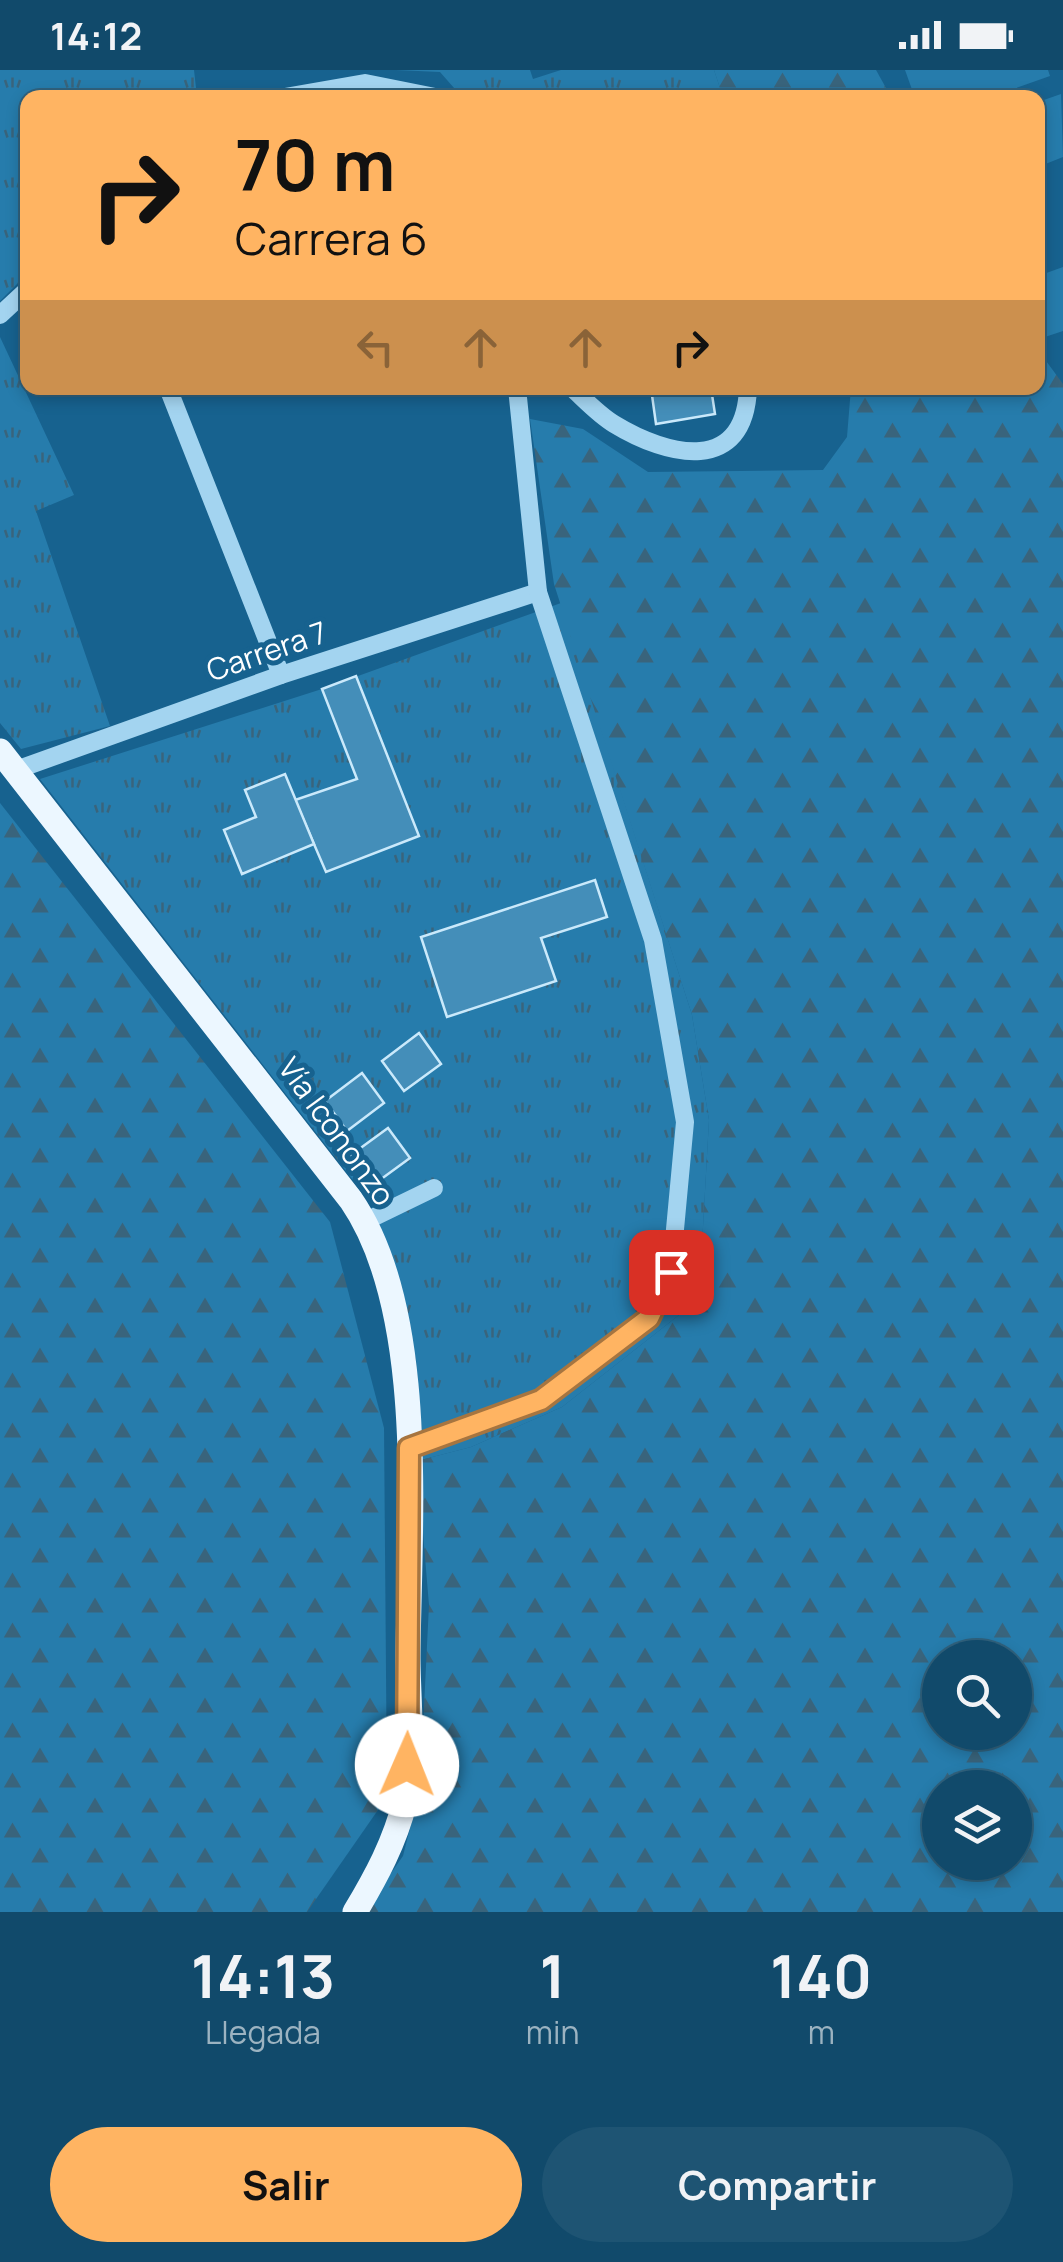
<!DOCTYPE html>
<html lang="es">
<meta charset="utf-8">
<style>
body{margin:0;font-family:Manrope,sans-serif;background:#1e5473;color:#f1f3f6;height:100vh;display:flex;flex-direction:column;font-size:38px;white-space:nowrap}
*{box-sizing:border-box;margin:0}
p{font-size:32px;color:#9cb3c1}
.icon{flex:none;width:55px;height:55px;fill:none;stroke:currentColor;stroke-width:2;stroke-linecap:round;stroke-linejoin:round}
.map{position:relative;height:1842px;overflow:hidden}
.sheet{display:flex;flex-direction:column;background:#114a6b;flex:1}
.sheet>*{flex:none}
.top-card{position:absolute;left:20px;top:20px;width:1025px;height:305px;border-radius:20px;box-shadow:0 5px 15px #0003,0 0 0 2px #30627e;background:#ffb462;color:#111;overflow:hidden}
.tools{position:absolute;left:922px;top:1570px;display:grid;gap:20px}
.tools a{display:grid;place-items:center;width:110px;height:110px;border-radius:50%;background:#114a6b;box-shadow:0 5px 15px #0003,0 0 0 2px #30627e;font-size:50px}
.pin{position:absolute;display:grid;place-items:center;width:85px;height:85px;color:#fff;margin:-42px;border-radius:20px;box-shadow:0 5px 15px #0006}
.me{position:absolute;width:110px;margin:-55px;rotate:1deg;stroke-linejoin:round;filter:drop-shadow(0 0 8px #0008)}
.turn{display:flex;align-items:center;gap:35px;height:210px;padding:0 50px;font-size:45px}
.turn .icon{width:130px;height:130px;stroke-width:2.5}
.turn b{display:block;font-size:70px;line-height:85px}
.lanes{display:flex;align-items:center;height:95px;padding:0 50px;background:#0003;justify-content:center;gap:50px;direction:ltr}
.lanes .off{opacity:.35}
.eta{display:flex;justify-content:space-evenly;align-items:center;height:170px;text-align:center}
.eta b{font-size:60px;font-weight:700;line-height:70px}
.button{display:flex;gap:20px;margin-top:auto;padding:20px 50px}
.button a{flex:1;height:115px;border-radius:60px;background:#ffb462;color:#111;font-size:40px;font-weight:700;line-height:115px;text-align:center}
.button a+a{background:#1e5473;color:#f1f3f6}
.status{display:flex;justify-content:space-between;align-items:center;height:70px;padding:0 50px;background:#114a6b;direction:ltr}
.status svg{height:28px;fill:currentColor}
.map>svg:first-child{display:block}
.grass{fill:url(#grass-tufts)}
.forest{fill:url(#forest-firs);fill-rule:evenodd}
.pitch{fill:#267cac}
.building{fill:#448eb9;stroke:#cae9fb;stroke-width:2.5}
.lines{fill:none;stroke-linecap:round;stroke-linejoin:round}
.minor{stroke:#a3d4f0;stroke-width:18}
.major{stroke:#ecf7ff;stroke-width:25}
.route-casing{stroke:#a67540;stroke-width:25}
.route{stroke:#ffb462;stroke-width:18}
.labels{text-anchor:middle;stroke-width:10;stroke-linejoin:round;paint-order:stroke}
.street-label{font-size:30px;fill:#fff;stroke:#17628f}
</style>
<div class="status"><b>14:12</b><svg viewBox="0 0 49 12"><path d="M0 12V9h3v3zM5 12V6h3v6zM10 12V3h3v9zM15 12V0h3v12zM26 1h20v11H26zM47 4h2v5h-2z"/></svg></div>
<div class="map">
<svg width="1063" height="1842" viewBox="0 0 1063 1842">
<defs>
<pattern id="grass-tufts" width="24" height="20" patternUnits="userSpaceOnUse" patternTransform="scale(2.5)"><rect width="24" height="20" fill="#267cac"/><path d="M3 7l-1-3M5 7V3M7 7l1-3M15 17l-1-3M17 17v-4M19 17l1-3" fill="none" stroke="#39647c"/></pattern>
<pattern id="forest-firs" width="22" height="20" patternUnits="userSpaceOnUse" patternTransform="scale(2.5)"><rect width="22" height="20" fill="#267cac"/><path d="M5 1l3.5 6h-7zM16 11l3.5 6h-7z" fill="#39647c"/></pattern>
</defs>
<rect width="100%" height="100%" fill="#17628f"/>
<!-- grass -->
<g class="grass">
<polygon points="0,0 194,0 197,27 28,28 27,204 0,231"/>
<polygon points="396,0 530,0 533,9 561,0 714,0 723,27 462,27 440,2"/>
<polygon points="0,267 74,425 36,441 110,656 21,679 0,653"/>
<polygon points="561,533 692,945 709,1050 702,1175 679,1245 562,1337 471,1377 417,1391 422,1363 416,1289 371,1133 40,709 322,619"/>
</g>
<!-- forest -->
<g class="forest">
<polygon points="714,0 876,0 891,27 723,27"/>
<path d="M1038,280L1063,314V1842H364L403,1786L420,1719L429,1535L417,1391L471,1377L562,1337L679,1245L702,1175L709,1050L692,945L554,514L530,349L583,359L648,402L823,400L847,367L851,318H1038ZM940,1588H1015V1662H940ZM940,1718H1015V1792H940Z"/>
<polygon points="0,733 330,1152 384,1358 387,1727 307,1842 0,1842"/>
</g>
<!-- pitch -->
<g class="pitch">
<polygon points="905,0 1048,0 1050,6 991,27 915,28"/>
<polygon points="1061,24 1063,87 1038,97 1038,32"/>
<polygon points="1063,197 1063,261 1045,267 1038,246 1038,206"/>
</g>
<!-- building -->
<g class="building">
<polygon points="651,318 711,318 715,344 656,354"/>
<polygon points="356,606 419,766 326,802 295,730 357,709 322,619"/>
<polygon points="285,704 314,774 242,804 224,760 256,747 245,720"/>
<polygon points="595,810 607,847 541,868 556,911 447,947 421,867"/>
<polygon points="419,963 441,994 404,1021 382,991"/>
<polygon points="362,1003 384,1033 347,1061 325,1031"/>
<polygon points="388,1058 410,1088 373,1115 351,1085"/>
</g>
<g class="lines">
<!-- minor -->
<g class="minor">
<polyline points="279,28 365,13 440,28"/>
<polyline points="0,245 28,219"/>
<polyline points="168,318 281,605"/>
<path d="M572,318C585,330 599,345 614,354C668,387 745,405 748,318"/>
<polyline points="16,700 281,605 538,522"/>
<polyline points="366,1151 434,1118"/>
<polyline points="409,1378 541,1330 649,1248 671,1202 685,1052 653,870 538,522 517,318"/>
</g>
<!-- major -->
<path class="major" d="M0,681L351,1130C428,1242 409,1455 408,1587C408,1629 415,1691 405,1731C395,1772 376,1807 355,1842"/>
</g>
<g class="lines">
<!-- route casing -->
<g class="route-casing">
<polyline id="route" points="407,1695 409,1378 541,1330 649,1248 671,1202"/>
</g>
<!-- route -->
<use href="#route" class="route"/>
</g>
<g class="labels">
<!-- street labels -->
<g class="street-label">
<text transform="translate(267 582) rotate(-19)" y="10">Carrera 7</text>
<text transform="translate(336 1062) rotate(54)" y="10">Vía Icononzo</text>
</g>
</g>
</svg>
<div class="tools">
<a><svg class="icon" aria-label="search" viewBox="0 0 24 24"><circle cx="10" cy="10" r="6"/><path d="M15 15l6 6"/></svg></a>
<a><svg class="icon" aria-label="layers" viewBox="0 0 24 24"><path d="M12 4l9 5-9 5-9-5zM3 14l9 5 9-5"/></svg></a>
</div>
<div class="pin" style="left:671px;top:1202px;background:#d93025"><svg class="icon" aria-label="arrive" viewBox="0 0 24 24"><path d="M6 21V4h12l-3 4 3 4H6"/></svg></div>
<svg class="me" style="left:407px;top:1695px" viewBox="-20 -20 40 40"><circle r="19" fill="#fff"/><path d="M0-13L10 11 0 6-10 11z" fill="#ffb462"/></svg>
<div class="top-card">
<div class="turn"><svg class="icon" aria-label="right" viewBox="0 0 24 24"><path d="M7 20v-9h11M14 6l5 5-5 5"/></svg><div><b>70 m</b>Carrera 6</div></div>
<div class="lanes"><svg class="icon off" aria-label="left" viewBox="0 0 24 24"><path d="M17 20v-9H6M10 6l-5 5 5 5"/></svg><svg class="icon off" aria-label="ahead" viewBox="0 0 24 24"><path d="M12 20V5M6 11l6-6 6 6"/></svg><svg class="icon off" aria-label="ahead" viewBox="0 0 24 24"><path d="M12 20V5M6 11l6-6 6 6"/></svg><svg class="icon" aria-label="right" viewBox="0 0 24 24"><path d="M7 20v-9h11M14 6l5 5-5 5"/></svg></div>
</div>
</div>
<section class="sheet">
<div class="eta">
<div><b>14:13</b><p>Llegada</p></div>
<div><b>1</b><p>min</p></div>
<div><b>140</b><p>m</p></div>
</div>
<div class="button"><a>Salir</a><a>Compartir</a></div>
</section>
